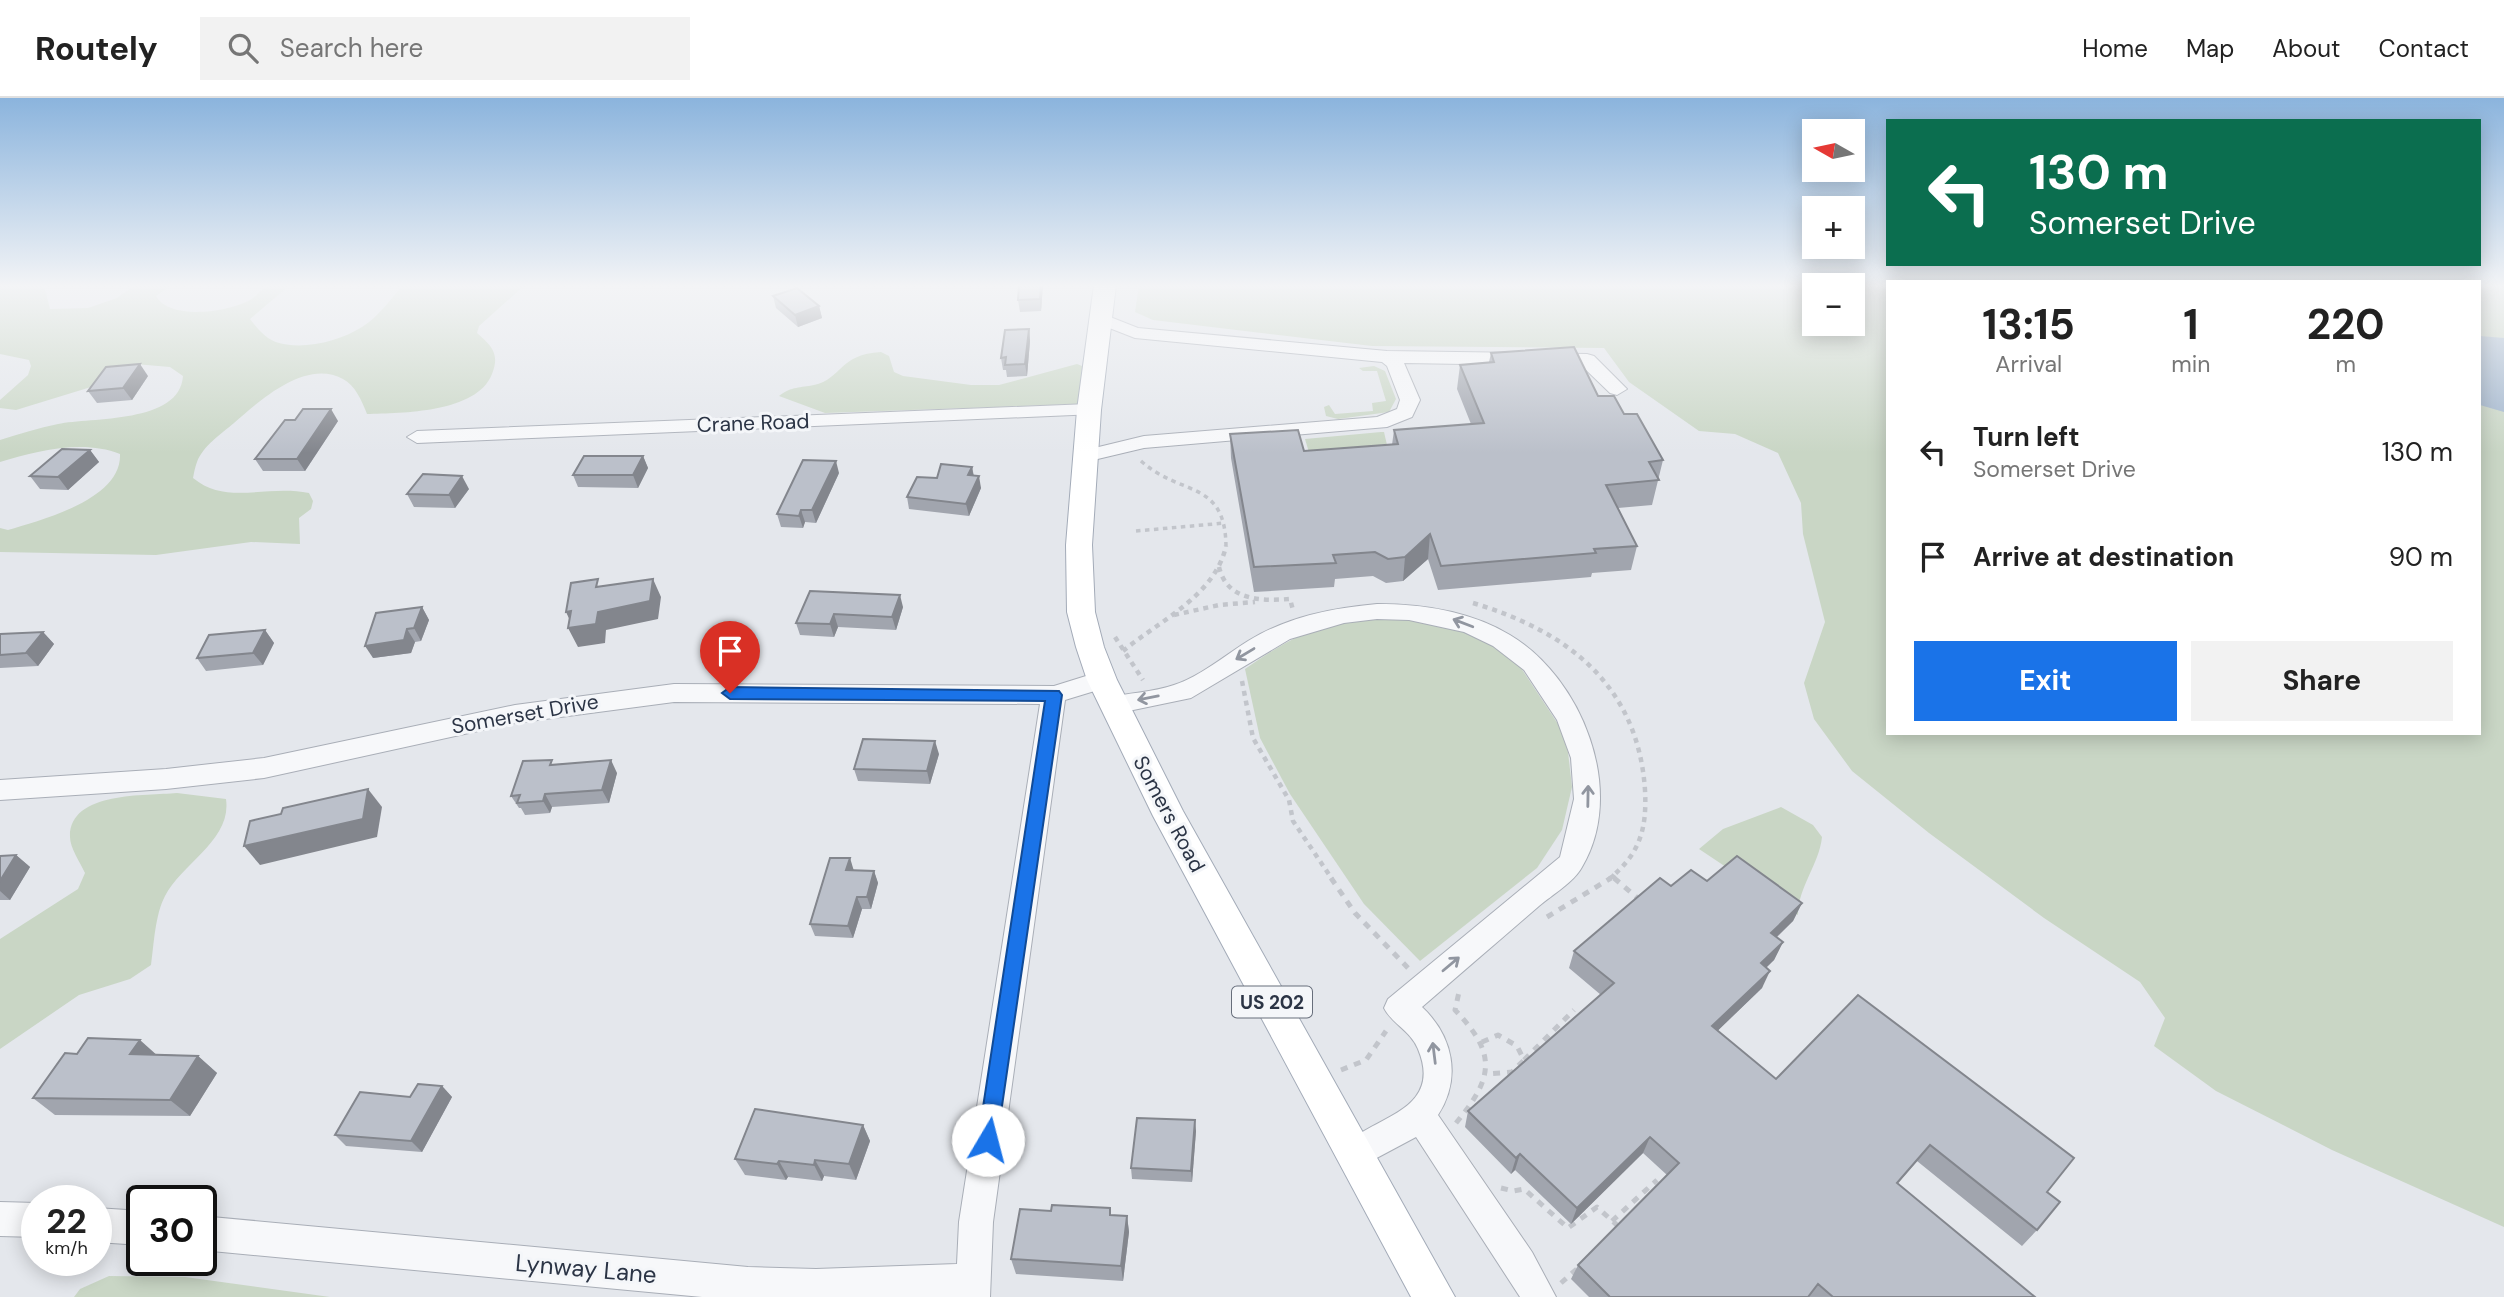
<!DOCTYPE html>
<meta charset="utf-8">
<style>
body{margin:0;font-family:"DM Sans",sans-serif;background:#f2f2f2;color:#222;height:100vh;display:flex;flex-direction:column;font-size:26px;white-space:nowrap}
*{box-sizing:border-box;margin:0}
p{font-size:23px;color:#767676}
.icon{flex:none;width:38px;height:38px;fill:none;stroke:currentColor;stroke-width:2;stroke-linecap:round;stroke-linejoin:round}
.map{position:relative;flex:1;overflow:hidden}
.drawer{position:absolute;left:1886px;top:182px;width:595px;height:455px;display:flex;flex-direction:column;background:#fff;border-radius:0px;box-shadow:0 4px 18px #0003}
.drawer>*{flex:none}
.top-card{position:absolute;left:1886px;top:21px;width:595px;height:147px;border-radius:0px;box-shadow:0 4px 18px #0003;background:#0b6e4f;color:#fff;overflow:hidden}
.needle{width:46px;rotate:279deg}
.buttons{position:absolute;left:1802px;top:21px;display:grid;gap:14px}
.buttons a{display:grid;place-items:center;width:63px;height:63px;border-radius:0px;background:#fff;box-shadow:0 4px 18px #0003;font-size:35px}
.speed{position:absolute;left:21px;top:1087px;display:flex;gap:14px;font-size:35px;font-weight:700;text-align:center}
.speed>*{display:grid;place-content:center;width:91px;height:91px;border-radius:50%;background:#fff;box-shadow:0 4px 18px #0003;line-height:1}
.speed small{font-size:18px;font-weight:400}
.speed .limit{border:4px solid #111;border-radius:10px;background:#fff;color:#111}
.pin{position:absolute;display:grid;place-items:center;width:60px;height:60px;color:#fff;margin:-72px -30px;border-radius:50% 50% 50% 0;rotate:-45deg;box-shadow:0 0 7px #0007}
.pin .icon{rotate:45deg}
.me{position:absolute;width:77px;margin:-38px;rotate:8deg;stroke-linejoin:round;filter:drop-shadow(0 0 5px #0008)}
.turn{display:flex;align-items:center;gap:24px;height:147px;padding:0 28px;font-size:32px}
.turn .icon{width:91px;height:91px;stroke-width:2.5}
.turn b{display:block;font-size:49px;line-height:60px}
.eta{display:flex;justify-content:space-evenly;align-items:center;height:119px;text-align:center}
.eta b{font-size:42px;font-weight:700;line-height:49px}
.primary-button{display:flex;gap:14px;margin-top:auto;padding:14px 28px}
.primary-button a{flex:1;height:80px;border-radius:0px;background:#1a73e8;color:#fff;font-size:28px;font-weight:700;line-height:80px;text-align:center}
.primary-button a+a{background:#f2f2f2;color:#222}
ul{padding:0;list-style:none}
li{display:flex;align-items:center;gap:21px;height:105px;padding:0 28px}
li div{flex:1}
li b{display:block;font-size:26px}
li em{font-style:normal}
header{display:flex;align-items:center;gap:42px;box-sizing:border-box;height:98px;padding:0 35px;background:#fff;border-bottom:2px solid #e0e0e0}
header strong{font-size:33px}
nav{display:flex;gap:38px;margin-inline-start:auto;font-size:24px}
.search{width:490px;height:63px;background:#f2f2f2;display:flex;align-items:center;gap:18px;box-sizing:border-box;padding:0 24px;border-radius:0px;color:#767676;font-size:26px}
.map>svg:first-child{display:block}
.green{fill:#c9d6c5;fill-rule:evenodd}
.water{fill:#9fb4cc}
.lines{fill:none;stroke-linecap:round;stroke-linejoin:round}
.minor-casing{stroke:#a9aeb7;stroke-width:2}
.major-casing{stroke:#a3abb8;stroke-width:2}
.path-far2{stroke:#c2c5cb;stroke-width:3.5;stroke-dasharray:4.5 4.5;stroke-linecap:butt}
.path-far1{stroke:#c2c5cb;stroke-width:4.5;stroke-dasharray:5 5;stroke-linecap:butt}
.path{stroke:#c2c5cb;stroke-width:5;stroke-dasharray:7 7;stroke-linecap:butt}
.minor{fill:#f7f8fa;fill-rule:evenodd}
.major{fill:#fff;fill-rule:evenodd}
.wall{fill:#a1a5ae}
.shaded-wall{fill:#83868d}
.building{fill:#bbc0ca;stroke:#83868d;stroke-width:2}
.oneway{stroke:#9196a0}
.route{fill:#1a73e8;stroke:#114b97;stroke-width:2}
.labels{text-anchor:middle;stroke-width:6;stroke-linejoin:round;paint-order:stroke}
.shield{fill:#f4f6f9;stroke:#676e7b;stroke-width:2}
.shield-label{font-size:19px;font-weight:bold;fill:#2b3445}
.street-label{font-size:21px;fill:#2b3445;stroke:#f4f6f9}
.near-street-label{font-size:24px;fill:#2b3445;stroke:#f4f6f9}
</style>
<header>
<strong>Routely</strong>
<div class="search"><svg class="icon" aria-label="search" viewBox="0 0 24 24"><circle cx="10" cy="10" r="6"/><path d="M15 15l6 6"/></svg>Search here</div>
<nav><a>Home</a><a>Map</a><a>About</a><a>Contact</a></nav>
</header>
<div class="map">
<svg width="2504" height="1199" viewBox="0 0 2504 1199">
<rect width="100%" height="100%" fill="#e4e7ec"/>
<!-- green -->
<g class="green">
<path d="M0,187H44L50,211L88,210L117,200L135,187H172L156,198C170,223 229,214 250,202C256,199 261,191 268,188C273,185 283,187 290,187L250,221C257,230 266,242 279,245C304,252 340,243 362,229C379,218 390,202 403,187H525L479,228L477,235C492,248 500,256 492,276C477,315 401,315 367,316C362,303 355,287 343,281C306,260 259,303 234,325C221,336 203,348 197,364C195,369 194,375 193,380C227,408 266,386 309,395L313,403L311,411L299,420L300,446L251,444L156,457L0,454V430L8,432C42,422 122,401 120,356C83,341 37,353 0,364V342C19,336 39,330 58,326C91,319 180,326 183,278L170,269L135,266L121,269L91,289L16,312L0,310V302L28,277L31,268L29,262L0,256Z"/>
<path d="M1139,187H1888V635H2480V187H2504V1129L2332,1052L2216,993L2154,948L2165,920L2140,884L2044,820L1929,735L1852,673L1814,621L1804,585L1825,524L1803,436L1801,405L1778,355L1735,336L1699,333L1629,284L1604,250L1372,248L1153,222L1135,214ZM1815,187H1853V226H1815Z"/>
<path d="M881,254L889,258L894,274L903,278L971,287H999L1077,266L1087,270L1079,306L825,315L779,298C792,288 800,290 814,287C842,281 839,256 881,254Z"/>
<polygon points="1374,268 1385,273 1396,301 1389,314 1338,321 1326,318 1324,309 1329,307 1335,316 1373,313 1372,305 1386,303 1377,273 1363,273 1359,270"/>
<polygon points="1381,334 1384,334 1390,360 1310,358 1305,341"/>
<path d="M1395,518L1451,529L1477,539L1515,561L1560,629L1568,654L1572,689L1562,732L1537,770L1420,863L1364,806L1290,696L1260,640L1245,571C1304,530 1324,525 1395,518Z"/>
<path d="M177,695L226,701C232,742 182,765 165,798C155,817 154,846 151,867L130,881L79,897L0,951V841L78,791L85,775C80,764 70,750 70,739C69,693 146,698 177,695Z"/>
<path d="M1781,709L1813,727L1822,739C1819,767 1798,789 1798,817L1699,751L1723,731Z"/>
<polygon points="109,1178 185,1179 330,1199 74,1199 80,1191"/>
</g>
<!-- water -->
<polygon class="water" points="2480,238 2504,240 2504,314 2480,307"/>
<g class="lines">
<!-- minor casing -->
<g class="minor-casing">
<g id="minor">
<polygon points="1100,215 1138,230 1387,253 1587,256 1594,258 1627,291 1617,297 1610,295 1582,268 1404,265 1420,302 1412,319 1387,329 1144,350 1085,364 1075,358 1078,354 1144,338 1377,319 1397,311 1400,302 1387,268 1382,264 1135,240 1094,224 1091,220"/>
<polygon points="1089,306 1096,308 1099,312 1096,316 417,345 407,339 417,333"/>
<path d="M1377,506C1423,506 1470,513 1510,537C1582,580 1627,693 1582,769C1574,784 1552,797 1539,808C1500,842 1461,875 1422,909C1453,938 1462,980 1438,1017L1532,1154L1556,1199H1520L1416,1039L1356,1071L1345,1067L1340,1056C1356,1019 1447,1020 1418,951C1411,933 1392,926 1384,910L1388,901L1560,759L1574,701L1571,660L1557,622L1524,572L1493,548L1464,534L1409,522L1377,521L1344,525L1290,541L1191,600L1114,616L1105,613L1102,607L1105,601C1128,594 1152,595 1174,587C1201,578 1224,558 1248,543C1287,519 1332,510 1377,506Z"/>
<polygon points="1102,573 1111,576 1114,582 1111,588 1065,602 993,1124 990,1199 702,1199 201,1152 201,1118 748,1169 816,1171 957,1166 959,1124 1040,606 674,604 515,625 264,680 166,691 0,702 0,682 166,671 264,660 515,607 674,586 1054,588"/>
<polygon points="0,1104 37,1105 37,1139 0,1138"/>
<polygon points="96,1110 142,1113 142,1147 96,1144"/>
</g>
</g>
<!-- major casing -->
<g class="major-casing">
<polygon id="major" points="1094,187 1116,187 1101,312 1092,447 1095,514 1104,549 1117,582 1183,713 1455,1199 1411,1199 1153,718 1087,582 1076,549 1067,514 1066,447 1077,312"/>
</g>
<!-- path-far2 -->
<g class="path-far2">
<path d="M1141,363C1181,399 1226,381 1226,450"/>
<polyline points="1136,433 1225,425"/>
</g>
<!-- path-far1 -->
<g class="path-far1">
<path d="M1219,469C1227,503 1261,503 1290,501L1293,512"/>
<path d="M1473,505C1567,533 1638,587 1645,692C1647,731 1640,756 1609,781"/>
<polyline points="1174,517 1219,507 1255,504"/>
<polyline points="1115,539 1143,582"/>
<path d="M1123,553C1159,523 1215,498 1226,448"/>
<polyline points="1242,583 1253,640 1289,702 1293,723 1332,781"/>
<polyline points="1611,777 1616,781"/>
</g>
<!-- path -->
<g class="path">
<polyline points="1331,780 1355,815 1408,870"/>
<polyline points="1614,780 1640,802"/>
<polyline points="1547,819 1611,780"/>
<polyline points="1482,944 1498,937 1517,948 1524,962 1512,974 1486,976"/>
<polyline points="1524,962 1574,912"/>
<polyline points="1341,972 1366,962 1386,933"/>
<path d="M1456,1025C1494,979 1497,956 1455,912L1459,894"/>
<polyline points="1501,1090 1513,1093 1524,1091 1568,1130 1597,1109 1619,1129"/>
<polyline points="1612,1123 1657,1082"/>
<polyline points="1561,1185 1578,1170"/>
</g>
<!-- minor -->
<use href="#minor" class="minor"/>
<!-- major -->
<use href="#major" class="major"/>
</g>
<!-- wall -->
<g class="wall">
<polygon points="1019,187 1043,187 1041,213 1020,214 1018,202"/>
<polygon points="773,198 819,208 822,220 798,229 776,210"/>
<polygon points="1029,231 1030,243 1027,278 1007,279 1006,272 1003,272 1001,260"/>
<polygon points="1491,255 1598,298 1624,316 1663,362 1652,407 1618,410 1637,448 1631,472 1592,475 1591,479 1438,492 1428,461 1403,483 1386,485 1373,478 1335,481 1334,489 1254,494 1231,360 1230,336 1304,353 1392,347 1394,332 1471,326 1457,291 1460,267 1489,264"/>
<polygon points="148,278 132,302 97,305 88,293"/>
<polygon points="295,322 338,323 305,373 263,373 255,361"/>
<polygon points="90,352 99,364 68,392 40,391 30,378"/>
<polygon points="643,358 648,370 638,390 578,389 573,377"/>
<polygon points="972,369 974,378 981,390 969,418 909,411 907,399 937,380"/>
<polygon points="839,375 816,425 805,424 803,430 781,429 777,416"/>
<polygon points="469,391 455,410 414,409 407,396"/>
<polygon points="810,493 903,509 896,532 838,529 834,539 800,537 796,525"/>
<polygon points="422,509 429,522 421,543 415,544 411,555 373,560"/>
<polygon points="265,532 274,545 263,567 206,573 197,560"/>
<polygon points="43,534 54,546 38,568 0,570 0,536"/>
<polygon points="939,656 930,686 858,683 854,671"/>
<polygon points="554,666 617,675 609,705 552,709 550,715 525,717 521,710 519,710 511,698"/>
<polygon points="16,757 30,769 10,802 0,802 0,758"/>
<polygon points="854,772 874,773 878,785 871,811 862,811 853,840 815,838 810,826"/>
<polygon points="1707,783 1802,805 1793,823 1777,839 1783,844 1774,862 1766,870 1762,890 1717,933 1776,981 2047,1094 2037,1132 2022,1148 1917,1063 1897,1086 2035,1199 1589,1199 1571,1181 1578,1167 1667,1077 1643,1055 1571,1126 1515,1072 1511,1076 1465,1029 1468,1013 1601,897 1569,870 1574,853 1671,788"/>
<polygon points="156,956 198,958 217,975 190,1018 55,1017 33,1000"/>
<polygon points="442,988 452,999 422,1054 346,1048 335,1037 410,999"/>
<polygon points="863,1027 870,1043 856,1082 824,1078 822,1083 788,1079 786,1082 745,1077 735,1061"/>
<polygon points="1196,1033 1192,1084 1132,1081 1131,1070"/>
<polygon points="1112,1117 1127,1118 1129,1134 1123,1183 1016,1176 1011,1161"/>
</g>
<!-- shaded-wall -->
<g class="shaded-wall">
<polygon points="1041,187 1043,187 1041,213 1040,201"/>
<polygon points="819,208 822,220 798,229 795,217"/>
<polygon points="1029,231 1030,243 1027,278 1025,266"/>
<polygon points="140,266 148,278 132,302 123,290"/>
<polygon points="331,311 338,323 305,373 297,361"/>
<polygon points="90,352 99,364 68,392 58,379"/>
<polygon points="643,358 648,370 638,390 633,377"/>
<polygon points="836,363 839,375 816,425 812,412"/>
<polygon points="972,369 974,381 968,377"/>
<polygon points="462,378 469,391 455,410 449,397"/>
<polygon points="979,378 981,390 969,418 966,406"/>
<polygon points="801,412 805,424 803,430 799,418"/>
<polygon points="1430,436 1428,461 1403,483 1405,459"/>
<polygon points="653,481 661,499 658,521 606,532 605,545 578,549 568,530 573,529 566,514 598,514"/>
<polygon points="900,497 903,509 896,532 892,519"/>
<polygon points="422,509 429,522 421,543 414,530"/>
<polygon points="834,516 838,529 834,539 830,526"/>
<polygon points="407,531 415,544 411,555 373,560 365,548"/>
<polygon points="265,532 274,545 263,567 253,555"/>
<polygon points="43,534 54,546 38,568 26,555"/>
<polygon points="935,643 939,656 930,686 927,673"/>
<polygon points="611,662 617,675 609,705 602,692"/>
<polygon points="368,691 382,709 377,739 260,767 244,748"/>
<polygon points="545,696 552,709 550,715 543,703"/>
<polygon points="16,757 30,769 10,802 0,793 0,783"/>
<polygon points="850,760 854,773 846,772"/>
<polygon points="874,773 878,785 871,811 867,799"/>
<polygon points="857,799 862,811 853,840 848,828"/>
<polygon points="1802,805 1793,823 1762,853 1771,835"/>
<polygon points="1783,844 1774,862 1752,883 1761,865"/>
<polygon points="1770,873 1762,890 1704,946 1712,928"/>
<polygon points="140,942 159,959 130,956"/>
<polygon points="198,958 217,975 190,1018 170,1002"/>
<polygon points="442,988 452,999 422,1054 411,1043"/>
<polygon points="1195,1022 1196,1033 1192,1084 1191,1073"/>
<polygon points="863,1027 870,1043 856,1082 849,1066"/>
<polygon points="1650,1039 1643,1055 1571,1126 1577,1110"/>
<polygon points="1520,1056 1515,1072 1511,1076 1516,1060"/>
<polygon points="815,1062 824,1078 822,1083 814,1067"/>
<polygon points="779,1063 788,1079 786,1082 777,1066"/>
<polygon points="1127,1118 1129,1134 1123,1183 1121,1168"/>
</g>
<!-- building -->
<g class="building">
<polygon points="1019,187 1041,187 1040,201 1018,202"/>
<polygon points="797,190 819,208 795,217 773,198"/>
<polygon points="1029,231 1025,266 1005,267 1006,259 1001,260 1005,232"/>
<polygon points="1574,249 1598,298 1614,298 1624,316 1637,316 1663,362 1649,364 1659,382 1606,387 1637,448 1594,451 1596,455 1441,468 1430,436 1405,459 1388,461 1375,454 1333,457 1336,465 1254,469 1230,336 1298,332 1304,353 1398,346 1394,332 1484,325 1460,267 1494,264 1491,255"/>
<polygon points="140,266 123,290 88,293 106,269"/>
<polygon points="303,311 331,311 297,361 255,361 285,322 295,322"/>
<polygon points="62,351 90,352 58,379 30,378"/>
<polygon points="584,358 643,358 633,377 573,377"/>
<polygon points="803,362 836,363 812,412 801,412 799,418 777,416"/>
<polygon points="941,366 972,369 968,377 979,378 966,406 907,399 917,379 937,380"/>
<polygon points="423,376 462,378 449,397 407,396"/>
<polygon points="598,481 596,489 653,481 650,503 598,514 596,526 568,530 571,513 566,514 571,485"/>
<polygon points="810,493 900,497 892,519 834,516 830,526 796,525"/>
<polygon points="422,509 414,530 407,531 404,542 365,548 376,515"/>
<polygon points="265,532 253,555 197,560 209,537"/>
<polygon points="43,534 26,555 0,557 0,536"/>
<polygon points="863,641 935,643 927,673 854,671"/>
<polygon points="552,662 550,667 611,662 602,692 545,696 543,703 517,705 520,697 511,698 523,663"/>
<polygon points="368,691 363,721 244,748 250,723 281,716 283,710"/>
<polygon points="16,757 0,783 0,758"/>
<polygon points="1737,758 1802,805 1771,835 1783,844 1761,865 1770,873 1712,928 1776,981 1858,897 2074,1060 2047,1094 2060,1104 2037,1132 1930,1047 1897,1085 2035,1199 1833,1199 1818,1186 1808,1199 1610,1199 1578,1167 1679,1065 1650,1039 1577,1110 1520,1056 1516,1060 1468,1013 1614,885 1574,853 1660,780 1671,788 1691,772 1707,783"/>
<polygon points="830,760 850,760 846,772 874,773 867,799 857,799 848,828 810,826"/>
<polygon points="88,940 140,942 130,956 198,958 170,1002 33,1000 65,955 77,956"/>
<polygon points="418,986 442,988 411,1043 335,1037 360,994 410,999"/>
<polygon points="755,1011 863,1027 849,1066 815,1062 814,1067 779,1063 777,1066 735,1061"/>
<polygon points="1137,1020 1195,1022 1191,1073 1131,1070"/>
<polygon points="1052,1107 1110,1110 1110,1117 1127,1118 1121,1168 1011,1161 1020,1111 1051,1113"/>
</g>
<!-- one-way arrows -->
<defs><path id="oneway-shaft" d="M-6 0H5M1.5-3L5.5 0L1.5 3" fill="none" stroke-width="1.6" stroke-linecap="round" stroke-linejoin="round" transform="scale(1.75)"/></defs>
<g class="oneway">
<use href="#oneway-shaft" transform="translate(1463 525) rotate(-159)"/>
<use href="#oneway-shaft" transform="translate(1245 556) rotate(149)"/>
<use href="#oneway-shaft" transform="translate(1148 600) rotate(169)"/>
<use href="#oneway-shaft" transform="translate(1588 698) rotate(-89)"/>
<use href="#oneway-shaft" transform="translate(1451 866) rotate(-40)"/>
<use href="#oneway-shaft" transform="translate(1434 955) rotate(-97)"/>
</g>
<!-- sky -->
<linearGradient id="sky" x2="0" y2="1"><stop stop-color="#8bb4dd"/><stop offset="0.53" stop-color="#f3f4f6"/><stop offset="1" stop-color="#f3f4f6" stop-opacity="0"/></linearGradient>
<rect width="2504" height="355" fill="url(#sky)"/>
<!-- route -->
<polygon class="route" points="730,589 1059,593 1062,597 996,1049 988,1052 981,1049 978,1042 1045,603 730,601 722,595"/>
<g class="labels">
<!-- shield labels -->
<rect class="shield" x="1232" y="888.5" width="80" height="31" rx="5"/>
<g class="shield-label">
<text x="1272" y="911">US 202</text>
</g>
<!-- street labels -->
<g class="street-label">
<text transform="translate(753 325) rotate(-2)" y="7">Crane Road</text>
<text transform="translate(525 616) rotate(-10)" y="7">Somerset Drive</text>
<text transform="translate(1169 716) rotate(62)" y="7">Somers Road</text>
</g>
<!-- near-street labels -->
<g class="near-street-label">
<text transform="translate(586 1171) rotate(5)" y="8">Lynway Lane</text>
</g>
</g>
</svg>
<div class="buttons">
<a><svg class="needle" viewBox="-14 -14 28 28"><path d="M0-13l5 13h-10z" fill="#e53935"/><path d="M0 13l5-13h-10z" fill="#767676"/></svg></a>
<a>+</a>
<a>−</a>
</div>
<div class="speed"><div>22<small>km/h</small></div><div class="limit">30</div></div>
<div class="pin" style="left:730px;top:595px;background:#d93025"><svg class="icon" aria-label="arrive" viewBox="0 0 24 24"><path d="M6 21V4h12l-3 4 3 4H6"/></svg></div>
<svg class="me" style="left:988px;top:1042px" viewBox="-20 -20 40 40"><circle r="19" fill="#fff"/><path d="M0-13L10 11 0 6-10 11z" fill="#1a73e8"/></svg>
<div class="top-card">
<div class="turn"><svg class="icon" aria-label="left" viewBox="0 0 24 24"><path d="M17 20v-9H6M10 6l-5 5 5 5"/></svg><div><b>130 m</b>Somerset Drive</div></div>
</div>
<section class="drawer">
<div class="eta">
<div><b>13:15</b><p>Arrival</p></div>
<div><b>1</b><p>min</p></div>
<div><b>220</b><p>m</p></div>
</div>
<ul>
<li><svg class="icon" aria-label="left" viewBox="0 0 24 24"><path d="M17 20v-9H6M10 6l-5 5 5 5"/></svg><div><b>Turn left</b><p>Somerset Drive</p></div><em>130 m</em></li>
<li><svg class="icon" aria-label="arrive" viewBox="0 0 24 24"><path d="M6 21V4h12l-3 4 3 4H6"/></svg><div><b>Arrive at destination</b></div><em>90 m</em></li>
</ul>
<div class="primary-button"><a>Exit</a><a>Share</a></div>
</section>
</div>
